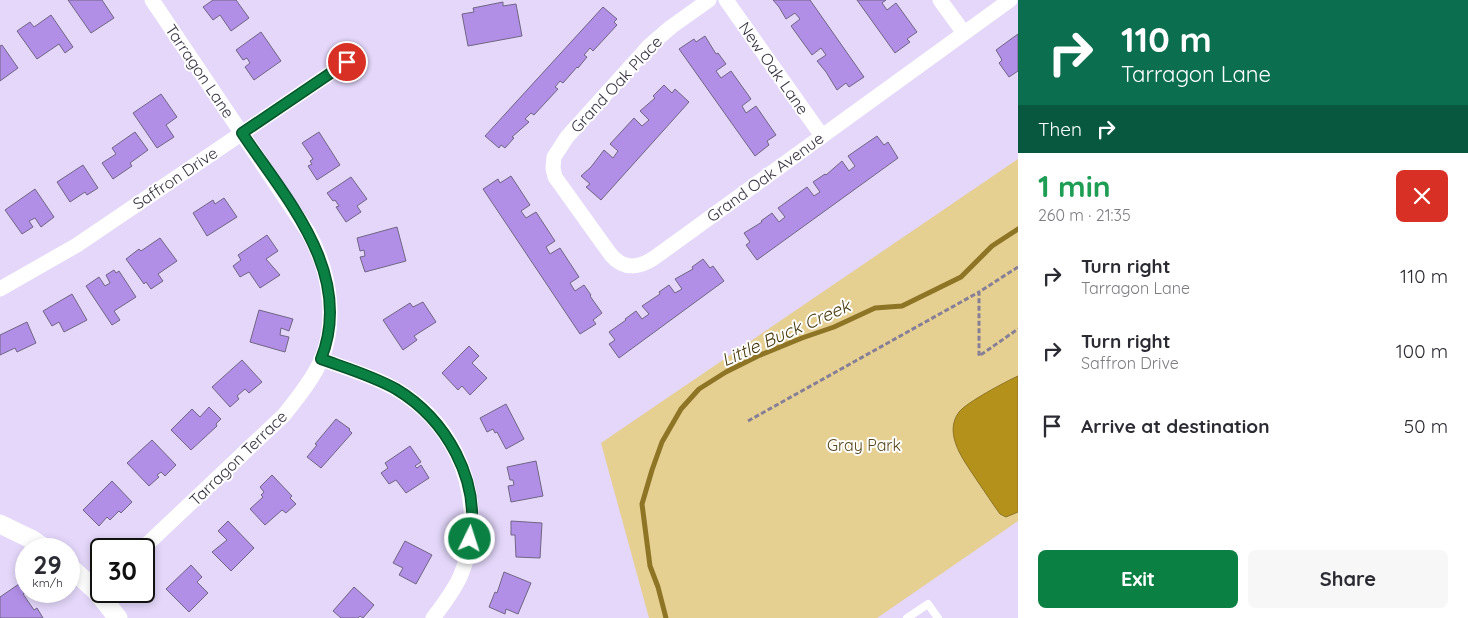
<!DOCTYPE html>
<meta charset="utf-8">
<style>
body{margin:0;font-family:Quicksand,sans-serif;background:#f7f7f7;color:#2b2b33;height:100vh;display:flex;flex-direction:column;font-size:19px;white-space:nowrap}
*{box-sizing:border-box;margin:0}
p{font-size:16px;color:#7c7c81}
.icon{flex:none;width:28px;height:28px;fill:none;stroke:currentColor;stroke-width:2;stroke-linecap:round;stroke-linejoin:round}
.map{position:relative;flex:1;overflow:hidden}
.details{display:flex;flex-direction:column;background:#fff;width:450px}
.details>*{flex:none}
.hud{background:#0b6e4f;color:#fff;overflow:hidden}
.speed{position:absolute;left:15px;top:538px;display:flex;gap:10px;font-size:25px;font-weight:700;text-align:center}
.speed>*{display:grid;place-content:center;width:65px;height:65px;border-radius:50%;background:#fff;box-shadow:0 2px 8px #0003;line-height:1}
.speed small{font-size:12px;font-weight:400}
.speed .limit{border:2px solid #111;border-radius:8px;background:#fff;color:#111}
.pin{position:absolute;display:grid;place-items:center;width:42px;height:42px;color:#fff;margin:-21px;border:2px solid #fff;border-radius:50%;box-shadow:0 1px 5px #0007}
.me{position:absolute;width:55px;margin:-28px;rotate:4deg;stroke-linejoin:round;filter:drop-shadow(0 0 4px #0008)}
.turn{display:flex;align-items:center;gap:18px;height:105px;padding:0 20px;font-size:22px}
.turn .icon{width:65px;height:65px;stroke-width:2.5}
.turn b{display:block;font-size:35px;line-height:42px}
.then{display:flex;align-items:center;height:48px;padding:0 20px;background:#0003;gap:10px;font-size:19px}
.round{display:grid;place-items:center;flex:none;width:52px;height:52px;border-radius:8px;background:#f7f7f7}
.headline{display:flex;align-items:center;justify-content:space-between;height:85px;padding:0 20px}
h1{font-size:30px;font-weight:700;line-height:38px;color:#1e9e55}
.primary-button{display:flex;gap:10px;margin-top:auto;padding:10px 20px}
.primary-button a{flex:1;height:58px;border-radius:8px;background:#0b8043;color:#fff;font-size:20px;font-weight:700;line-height:58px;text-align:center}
.primary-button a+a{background:#f7f7f7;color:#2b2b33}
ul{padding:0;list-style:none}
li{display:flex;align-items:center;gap:15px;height:75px;padding:0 20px}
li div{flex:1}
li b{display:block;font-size:19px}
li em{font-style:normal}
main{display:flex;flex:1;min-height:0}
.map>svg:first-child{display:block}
.green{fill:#e5cf91}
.water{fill:#b3911b;stroke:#8e7526}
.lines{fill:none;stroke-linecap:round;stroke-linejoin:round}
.stream{stroke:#8e7526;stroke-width:5}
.building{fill:#b28fe7;stroke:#706583}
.path{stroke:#877f96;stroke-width:3;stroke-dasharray:5 2.5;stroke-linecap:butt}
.service{stroke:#fff;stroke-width:8}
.minor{stroke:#fff;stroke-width:15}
.tertiary{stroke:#fff;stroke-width:19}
.route-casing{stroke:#07532c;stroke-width:12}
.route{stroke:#0b8043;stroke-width:9}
.labels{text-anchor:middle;stroke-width:4;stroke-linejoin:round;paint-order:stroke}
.street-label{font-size:16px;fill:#383341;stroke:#fff}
.park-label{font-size:16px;fill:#56481c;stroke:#fff}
.water-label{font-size:18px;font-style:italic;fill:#483a0c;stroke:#fff}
</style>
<main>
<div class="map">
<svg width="1018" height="618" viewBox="0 0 1018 618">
<rect width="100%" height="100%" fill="#e4d7fa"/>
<!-- green -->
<polygon class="green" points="1018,159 1018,521 877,618 649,618 601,443"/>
<!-- water -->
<path class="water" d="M1018,376V512L1006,517L1000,514C992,503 985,492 978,482C966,463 942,435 959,412C967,402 1005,382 1018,376Z"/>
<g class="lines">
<!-- stream -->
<polyline class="stream" points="666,618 658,587 650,566 642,504 652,470 662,442 681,409 699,389 726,372 758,356 802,338 834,327 875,308 902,306 961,277 992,246 1018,229"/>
</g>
<!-- building -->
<g class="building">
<polygon points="68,0 102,0 114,18 91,33"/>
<polygon points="213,0 236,0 249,18 231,31 220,15 213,20 203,7"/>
<polygon points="773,0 810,0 864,77 849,87 846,83 837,90 826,72 817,61 826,55 821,48 812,55 791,26 800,19 795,13 786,19 779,7"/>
<polygon points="857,0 886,0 882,3 887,10 896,3 917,32 907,39 910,42 895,53"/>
<polygon points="503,2 503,6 516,4 522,36 468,46 462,14 474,12 473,8"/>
<polygon points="603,7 617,19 614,22 617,25 593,51 590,48 584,55 587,57 578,68 577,67 563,83 560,81 555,87 558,89 534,115 531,113 525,119 529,122 512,137 514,138 505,148 501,145 499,148 485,136"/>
<polygon points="51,15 73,47 65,53 59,44 37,59 17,31 30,22 34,27"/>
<polygon points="261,32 281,61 254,80 245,67 250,63 247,58 243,60 236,50"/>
<polygon points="1018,34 1018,71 1009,77 999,63 1002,60 996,50"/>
<polygon points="705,36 716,54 718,53 726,64 716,71 721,78 731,71 751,99 742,106 746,113 756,106 776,135 767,141 769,145 755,156 679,49 694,39 696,42"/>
<polygon points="2,45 18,68 0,81 0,46"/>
<polygon points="664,85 672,93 675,89 689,102 601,200 586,187 590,184 581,176 591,167 604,150 613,158 618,151 610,144 634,118 642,126 649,120 640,111 655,98 653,96"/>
<polygon points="161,94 177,117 166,125 174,137 157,148 133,113"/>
<polygon points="135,132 148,150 130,163 132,166 113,179 102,163 116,154 112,148"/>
<polygon points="319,132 340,165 317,180 308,166 312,164 310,161 313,159 302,143"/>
<polygon points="877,136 884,145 888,142 898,158 757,260 746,245 750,242 744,233 762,222 761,221 772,213 779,222 785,217 778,208 807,187 814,196 820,192 813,182 825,174 826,175 842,161 849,171 855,166 848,156"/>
<polygon points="83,165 98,188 87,195 85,192 70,202 57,182"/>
<polygon points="511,176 530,205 521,211 526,218 536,212 555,241 546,247 550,254 560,248 579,277 570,283 575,291 584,285 591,295 590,296 602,313 593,320 596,324 580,334 483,189 498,179 500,183"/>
<polygon points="351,177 367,199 357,206 361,212 346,222 336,207 339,206 335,200 333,201 327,193"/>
<polygon points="35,189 54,217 41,227 35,218 29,221 33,227 22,234 5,210"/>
<polygon points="224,198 237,217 207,236 193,213 213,200 215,204"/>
<polygon points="397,227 406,261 365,272 360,257 365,256 364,250 360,251 357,238"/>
<polygon points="267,235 278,251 266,259 280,275 260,288 249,272 240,277 233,266 241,260 238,255"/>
<polygon points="160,238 177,261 158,274 163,281 151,289 146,282 144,284 126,259 139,249 141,251"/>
<polygon points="703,259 710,268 713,266 724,281 619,358 609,344 615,340 609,332 626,320 625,319 636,311 642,319 649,314 642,306 660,294 659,292 669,285 675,293 682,289 675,279 693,269 692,267"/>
<polygon points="114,270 116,273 119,271 136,297 114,311 120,320 112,325 86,286 99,277 105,286 110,283 106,275"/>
<polygon points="72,294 87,320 64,332 59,322 52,326 43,311"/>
<polygon points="423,302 436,322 414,336 417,340 403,350 383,320 410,303 413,307"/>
<polygon points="259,310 293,319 289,331 281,328 280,335 289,337 285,352 250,342"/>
<polygon points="27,322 36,343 17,352 15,348 0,355 0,335"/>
<polygon points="469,346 479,356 472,363 487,378 470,395 462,386 458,390 442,373"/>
<polygon points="242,360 262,382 249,393 245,389 237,396 239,399 230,407 212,387"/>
<polygon points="506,404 524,439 506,449 497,432 495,433 493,429 487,432 480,418"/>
<polygon points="209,407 221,419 216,424 217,426 191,450 171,430 192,409 200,417"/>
<polygon points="336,419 350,429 349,430 352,433 321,468 307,457 317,445 315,444"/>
<polygon points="152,440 176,465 165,476 161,472 157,475 159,477 149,486 127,463"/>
<polygon points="410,446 421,462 415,466 417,468 421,465 429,478 406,493 396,480 389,484 381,473 388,468 385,463"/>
<polygon points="536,461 543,496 511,502 508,486 514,485 513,480 510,480 507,467"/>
<polygon points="272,475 292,496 290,498 296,504 286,513 282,510 265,525 250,509 263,497 261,495 264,492 260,487"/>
<polygon points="112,481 132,502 121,513 119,511 110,520 107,517 99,526 83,510"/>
<polygon points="228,521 254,548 231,571 212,552 227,540 218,531"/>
<polygon points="511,521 542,523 540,558 516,557 515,535 511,535"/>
<polygon points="405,541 432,555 416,584 399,575 403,568 393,563"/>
<polygon points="191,565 202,577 197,582 208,593 189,612 166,589"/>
<polygon points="504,572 531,583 518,614 506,609 505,614 489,607 495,592 497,593"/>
<polygon points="19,584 25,593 23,594 34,610 37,608 43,618 0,618 0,597"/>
<polygon points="354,587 374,605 363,618 360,616 358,618 341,618 333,611"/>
</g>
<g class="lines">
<!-- path -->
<g class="path">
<polyline points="1018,267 979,292 979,356 1018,329"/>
<polyline points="748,421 979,292"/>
</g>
<!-- service -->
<polyline class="service" points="907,618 928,604 938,618"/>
<!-- minor -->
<g class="minor">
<path d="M709,0L671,27L649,46L567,137L554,157L553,168L555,177L611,255C624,270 639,268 654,258L1010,0"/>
<polyline points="726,0 822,136"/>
<polyline points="940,0 964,33"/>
<polyline points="0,289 77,245 347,62"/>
<path d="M321,359C350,370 383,379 408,397C465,436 487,514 460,577C453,592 443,605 433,618"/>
<path d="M142,549L284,415C295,401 306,388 315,372C340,329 331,273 308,232L152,0"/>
</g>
<!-- tertiary -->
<g class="tertiary">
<polyline points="0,524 31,539 46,549"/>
<polyline points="69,566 97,592 118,618"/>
</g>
</g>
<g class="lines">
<!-- route casing -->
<g class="route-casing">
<path id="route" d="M347,62L242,133C286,199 355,273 321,359C346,368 373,376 396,389C446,419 481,480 470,539"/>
</g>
<!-- route -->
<use href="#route" class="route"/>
</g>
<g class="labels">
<!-- street labels -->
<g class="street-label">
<text transform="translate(774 68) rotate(55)" y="6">New Oak Lane</text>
<text transform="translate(200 71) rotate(56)" y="6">Tarragon Lane</text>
<text transform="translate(616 84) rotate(-47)" y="6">Grand Oak Place</text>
<text transform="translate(765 177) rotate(-36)" y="6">Grand Oak Avenue</text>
<text transform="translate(175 178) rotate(-34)" y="6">Saffron Drive</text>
<text transform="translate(238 458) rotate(-44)" y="6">Tarragon Terrace</text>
</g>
<!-- park labels -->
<g class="park-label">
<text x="864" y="451">Gray Park</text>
</g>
<!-- water labels -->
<g class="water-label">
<text transform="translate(786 333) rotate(-24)" y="6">Little Buck Creek</text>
</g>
</g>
</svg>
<div class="speed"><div>29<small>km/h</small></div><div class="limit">30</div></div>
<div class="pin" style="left:347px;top:62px;background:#d93025"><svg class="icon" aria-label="arrive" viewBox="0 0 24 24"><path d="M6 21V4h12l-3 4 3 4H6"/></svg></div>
<svg class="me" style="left:470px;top:539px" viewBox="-20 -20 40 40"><circle r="17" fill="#0b8043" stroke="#fff" stroke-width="3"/><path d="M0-11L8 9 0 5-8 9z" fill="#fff"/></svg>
</div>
<section class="details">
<div class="hud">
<div class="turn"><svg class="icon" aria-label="right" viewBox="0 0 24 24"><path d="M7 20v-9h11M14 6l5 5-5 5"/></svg><div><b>110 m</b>Tarragon Lane</div></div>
<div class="then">Then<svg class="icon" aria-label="right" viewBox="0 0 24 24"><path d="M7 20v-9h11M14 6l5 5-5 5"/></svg></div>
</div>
<div class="headline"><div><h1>1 min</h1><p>260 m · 21:35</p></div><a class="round" style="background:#d93025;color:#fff"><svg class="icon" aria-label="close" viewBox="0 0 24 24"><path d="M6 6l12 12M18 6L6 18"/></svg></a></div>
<ul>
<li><svg class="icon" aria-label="right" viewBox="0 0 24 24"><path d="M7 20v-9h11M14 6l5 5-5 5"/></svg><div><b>Turn right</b><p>Tarragon Lane</p></div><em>110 m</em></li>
<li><svg class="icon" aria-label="right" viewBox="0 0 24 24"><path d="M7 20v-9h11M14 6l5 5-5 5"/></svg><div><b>Turn right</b><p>Saffron Drive</p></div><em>100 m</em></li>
<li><svg class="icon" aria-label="arrive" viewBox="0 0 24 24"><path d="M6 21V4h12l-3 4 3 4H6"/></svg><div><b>Arrive at destination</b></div><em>50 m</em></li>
</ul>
<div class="primary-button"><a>Exit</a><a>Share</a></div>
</section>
</main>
